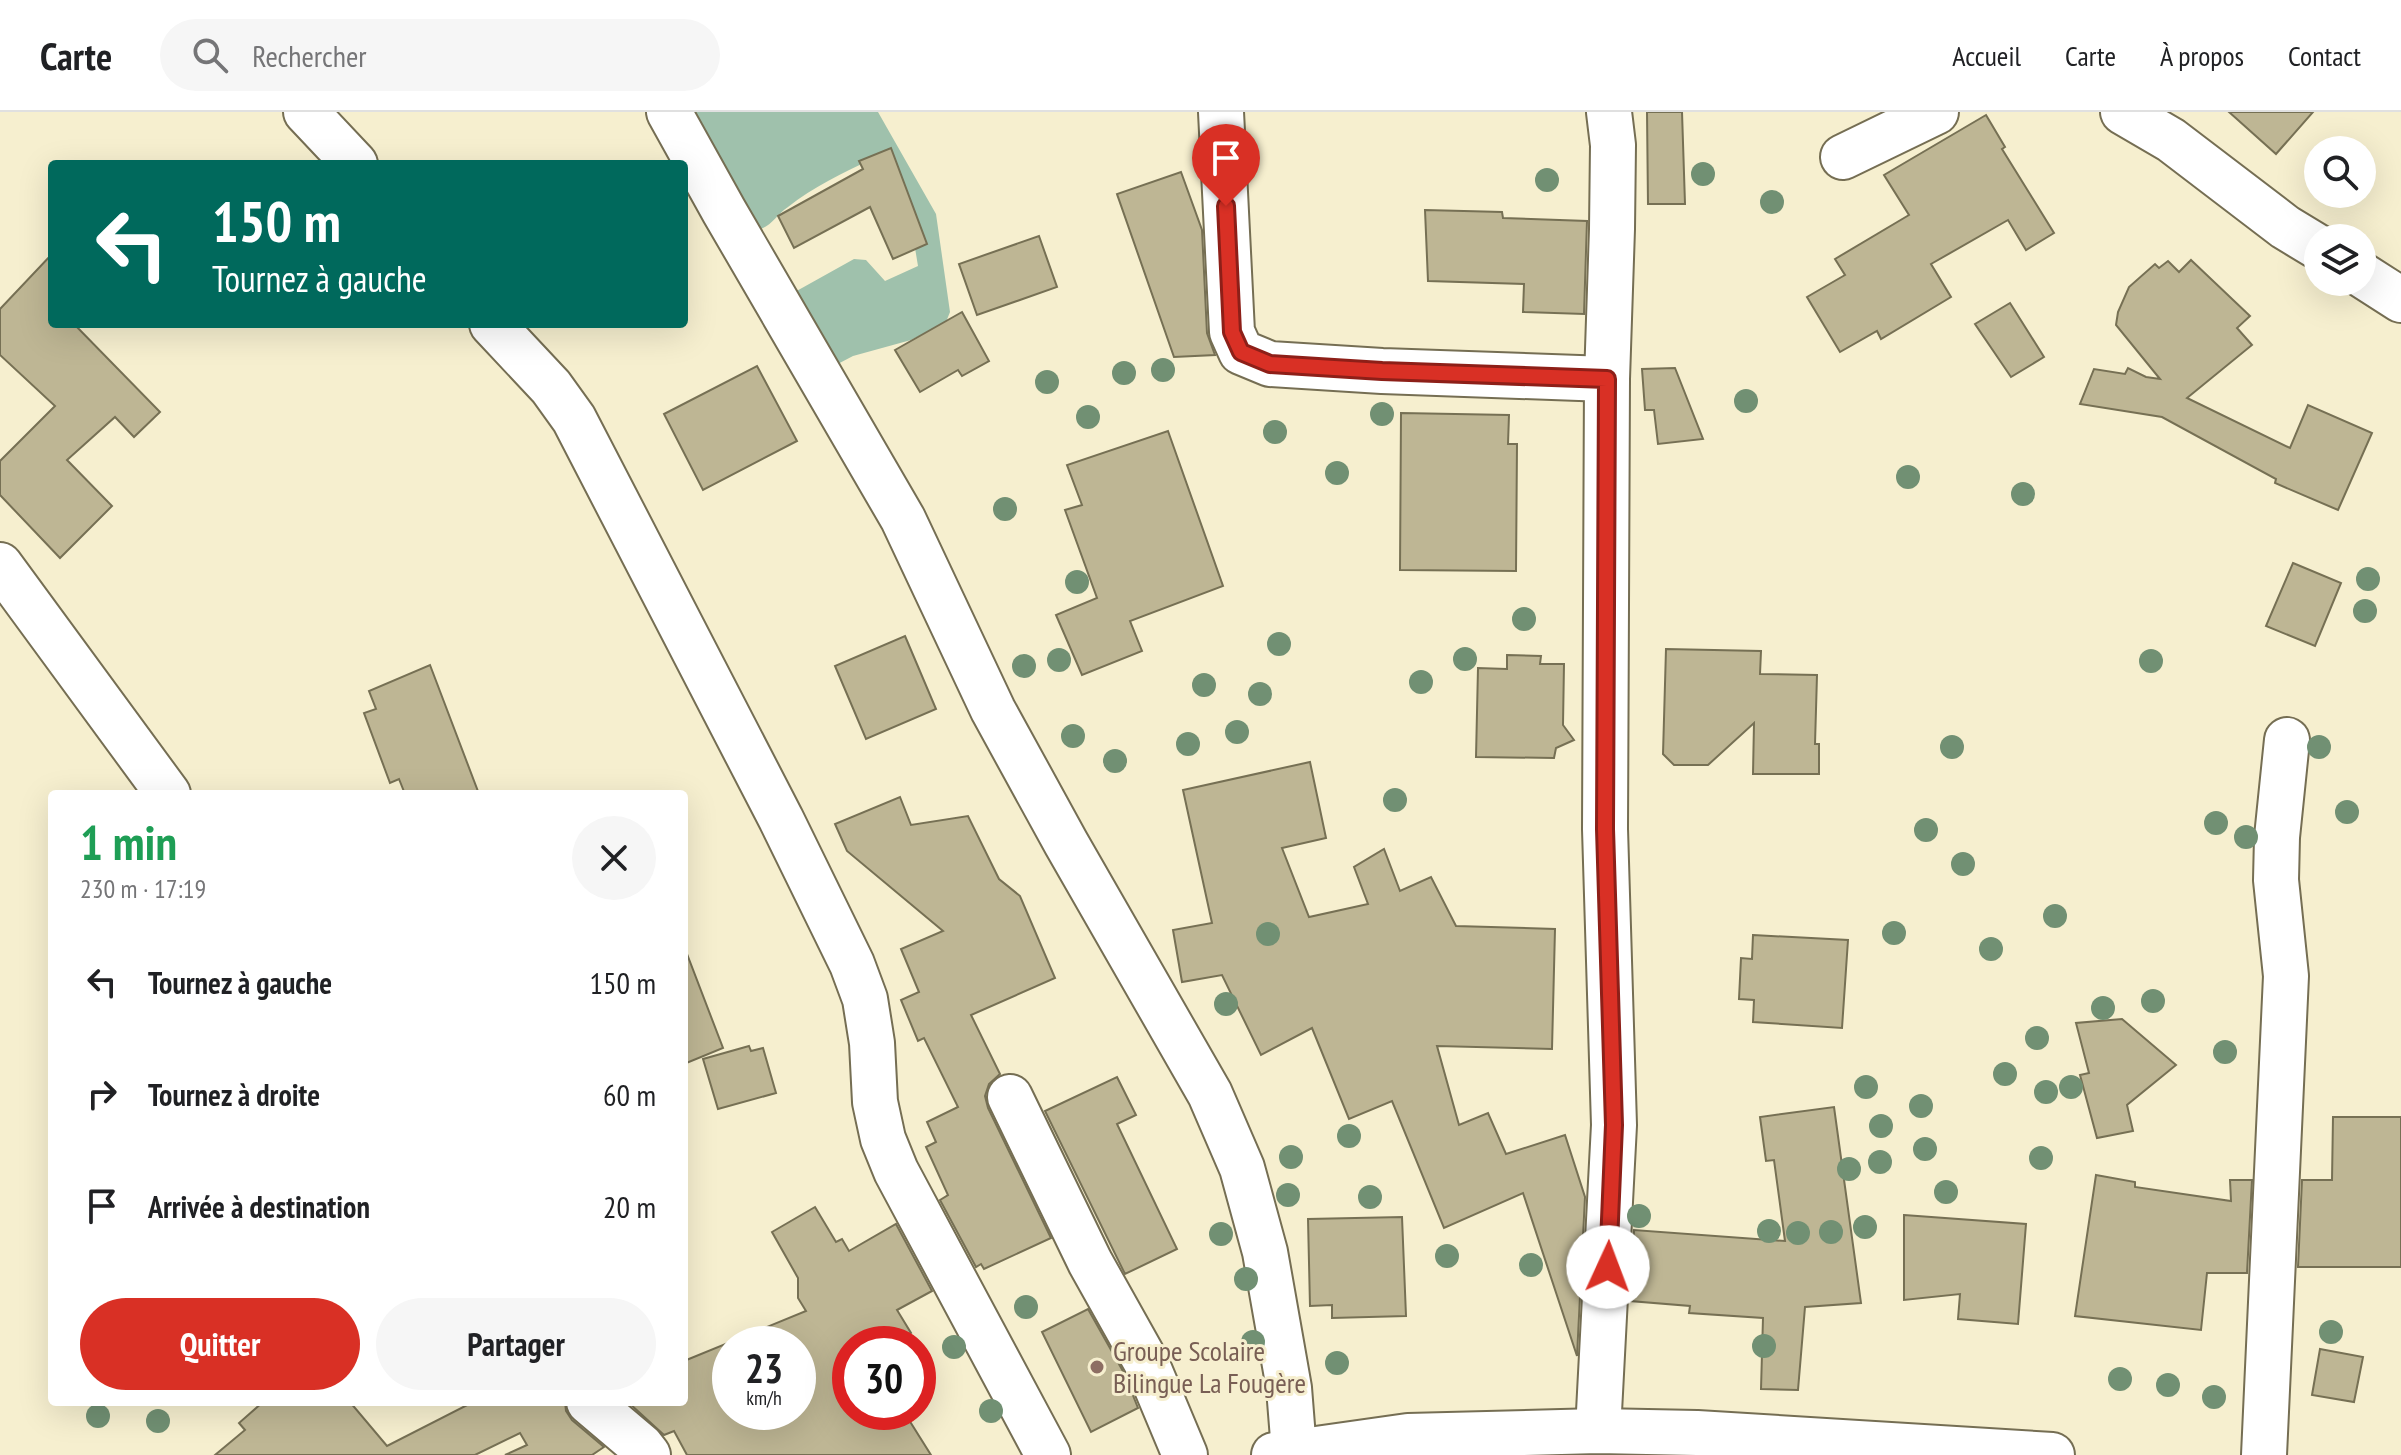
<!DOCTYPE html>
<html lang="fr">
<meta charset="utf-8">
<style>
body{margin:0;font-family:"PT Sans Narrow",sans-serif;background:#f6f6f6;color:#202124;height:100vh;display:flex;flex-direction:column;font-size:30px;white-space:nowrap}
*{box-sizing:border-box;margin:0}
p{font-size:26px;color:#757577}
.icon{flex:none;width:44px;height:44px;fill:none;stroke:currentColor;stroke-width:2;stroke-linecap:round;stroke-linejoin:round}
.map{position:relative;flex:1;overflow:hidden}
.panel{position:absolute;left:48px;top:678px;width:640px;height:616px;display:flex;flex-direction:column;background:#fff;border-radius:8px;box-shadow:0 8px 32px #0002}
.panel>*{flex:none}
.banner{position:absolute;left:48px;top:48px;width:640px;height:168px;border-radius:8px;box-shadow:0 8px 32px #0002;background:#00695c;color:#fff;overflow:hidden}
.controls{position:absolute;left:2304px;top:24px;display:grid;gap:16px}
.controls a{display:grid;place-items:center;width:72px;height:72px;border-radius:50%;background:#fff;box-shadow:0 8px 32px #0002;font-size:40px}
.speed{position:absolute;left:712px;top:1214px;display:flex;gap:16px;font-size:40px;font-weight:700;text-align:center}
.speed>*{display:grid;place-content:center;width:104px;height:104px;border-radius:50%;background:#fff;box-shadow:0 8px 32px #0002;line-height:1}
.speed small{font-size:20px;font-weight:400}
.speed .limit{border:12px solid #d22;background:#fff;color:#111}
.pin{position:absolute;display:grid;place-items:center;width:68px;height:68px;color:#fff;margin:-82px -34px;border-radius:50% 50% 50% 0;rotate:-45deg;box-shadow:0 0 8px #0007}
.pin .icon{rotate:45deg}
.me{position:absolute;width:88px;margin:-44px;rotate:2deg;stroke-linejoin:round;filter:drop-shadow(0 0 6px #0008)}
.turn{display:flex;align-items:center;gap:28px;height:168px;padding:0 32px;font-size:36px}
.turn .icon{width:104px;height:104px;stroke-width:2.5}
.turn b{display:block;font-size:56px;line-height:68px}
.round{display:grid;place-items:center;flex:none;width:84px;height:84px;border-radius:42px;background:#f6f6f6}
.overview{display:flex;align-items:center;justify-content:space-between;height:136px;padding:0 32px}
h1{font-size:48px;font-weight:700;line-height:60px;color:#1e9e55}
.primary-button{display:flex;gap:16px;margin-top:auto;padding:16px 32px}
.primary-button a{flex:1;height:92px;border-radius:48px;background:#d93025;color:#fff;font-size:32px;font-weight:700;line-height:92px;text-align:center}
.primary-button a+a{background:#f6f6f6;color:#202124}
ul{padding:0;list-style:none}
li{display:flex;align-items:center;gap:24px;height:112px;padding:0 32px}
li div{flex:1}
li b{display:block;font-size:30px}
li em{font-style:normal}
header{display:flex;align-items:center;gap:48px;box-sizing:border-box;height:112px;padding:0 40px;background:#fff;border-bottom:2px solid #e0e0e0}
header strong{font-size:38px}
nav{display:flex;gap:44px;margin-inline-start:auto;font-size:28px}
.search{width:560px;height:72px;background:#f6f6f6;display:flex;align-items:center;gap:20px;box-sizing:border-box;padding:0 28px;border-radius:44px;color:#757577;font-size:30px}
.map>svg:first-child{display:block}
.forest{fill:#9fc1ac}
.building{fill:#beb694;stroke:#767054;stroke-width:2;fill-rule:evenodd}
.lines{fill:none;stroke-linecap:round;stroke-linejoin:round}
.street-casing{stroke:#756e53;stroke-width:48}
.secondary-casing{stroke:#756e53;stroke-width:48}
.street{stroke:#fff;stroke-width:44}
.secondary{stroke:#fff;stroke-width:44}
.tree{fill:#719073}
.route-casing{stroke:#8d1f18;stroke-width:20}
.route{stroke:#d93025;stroke-width:14}
.education-dot{fill:#8d6e63;stroke:#f6efcf;stroke-width:3}
.labels{text-anchor:middle;stroke-width:6;stroke-linejoin:round;paint-order:stroke}
.education-label{font-size:28px;fill:#785e54;stroke:#f6efcf;text-anchor:start}
</style>
<header>
<strong>Carte</strong>
<div class="search"><svg class="icon" aria-label="search" viewBox="0 0 24 24"><circle cx="10" cy="10" r="6"/><path d="M15 15l6 6"/></svg>Rechercher</div>
<nav><a>Accueil</a><a>Carte</a><a>À propos</a><a>Contact</a></nav>
</header>
<div class="map">
<svg width="2401" height="1343" viewBox="0 0 2401 1343">
<rect width="100%" height="100%" fill="#f6efcf"/>
<!-- forest -->
<path class="forest" d="M689,0H878L936,102L950,200L946,210L911,228L853,244L832,255L793,181L854,147L866,148L885,169L918,154L911,112L872,47C843,61 813,75 788,95C776,103 772,114 758,118Z"/>
<!-- building -->
<g class="building">
<polygon points="1647,0 1682,0 1685,92 1648,92"/>
<polygon points="2229,0 2313,0 2276,42"/>
<polygon points="1986,3 2005,35 2002,37 2054,121 2026,138 2008,108 1931,152 1951,185 1881,227 1877,219 1840,240 1807,185 1845,163 1835,147 1909,103 1884,63"/>
<polygon points="891,36 927,132 893,147 870,95 794,136 778,104 863,57 859,49"/>
<polygon points="1181,60 1202,118 1207,221 1215,243 1174,245 1117,82"/>
<polygon points="1425,98 1502,100 1503,106 1587,109 1584,202 1523,200 1524,172 1428,169"/>
<polygon points="1039,124 1057,175 977,203 959,152"/>
<polygon points="52,142 52,212 74,212 160,300 134,325 115,305 67,348 112,394 60,446 0,383 0,349 55,294 0,243 0,197"/>
<polygon points="2191,148 2250,204 2237,216 2252,233 2187,286 2290,336 2308,293 2372,321 2338,398 2275,371 2276,367 2162,305 2080,292 2094,257 2125,262 2128,256 2146,265 2160,267 2116,213 2118,200 2129,175 2155,152 2159,156 2168,149 2179,160"/>
<polygon points="2010,191 2044,245 2011,265 1975,212"/>
<polygon points="962,200 989,249 962,264 958,258 920,280 895,238"/>
<polygon points="757,254 797,329 703,378 664,302"/>
<polygon points="1675,256 1703,327 1658,332 1654,298 1645,298 1642,257"/>
<polygon points="1401,301 1509,303 1508,332 1517,332 1516,459 1400,458"/>
<polygon points="1168,319 1223,474 1130,509 1142,539 1082,563 1056,503 1097,486 1065,398 1082,393 1067,353"/>
<polygon points="2293,451 2341,471 2315,534 2266,514"/>
<polygon points="905,524 936,597 866,627 835,554"/>
<polygon points="1666,537 1761,539 1760,562 1817,563 1815,632 1819,632 1819,662 1753,662 1754,611 1708,653 1674,653 1663,642"/>
<polygon points="1507,543 1541,544 1540,552 1564,552 1563,613 1574,628 1556,636 1554,646 1476,645 1478,556 1507,557"/>
<polygon points="430,553 479,682 405,682 399,667 390,671 364,601 376,597 369,579"/>
<polygon points="1310,650 1326,726 1282,736 1309,805 1368,792 1354,755 1384,737 1400,779 1431,765 1456,814 1555,817 1552,937 1437,934 1459,1013 1488,1001 1506,1042 1565,1023 1585,1085 1577,1244 1523,1081 1444,1116 1392,989 1349,1007 1312,916 1261,943 1222,863 1182,870 1173,818 1212,811 1183,678"/>
<polygon points="900,685 911,713 968,704 999,767 1020,784 1055,866 971,903 1000,962 989,972 985,984 988,996 1051,1126 984,1157 981,1152 976,1155 940,1088 948,1083 926,1035 936,1030 927,1010 958,995 924,926 918,929 901,888 919,880 901,837 943,819 847,739 835,712"/>
<polygon points="1753,823 1848,828 1842,916 1753,910 1754,888 1739,887 1741,846 1752,847"/>
<polygon points="684,842 687,842 723,936 684,952"/>
<polygon points="2122,907 2176,953 2127,993 2133,1019 2097,1026 2080,963 2089,961 2076,911"/>
<polygon points="749,934 751,939 763,936 776,981 718,997 703,947"/>
<polygon points="1117,965 1136,1003 1117,1012 1177,1137 1125,1162 1045,999"/>
<polygon points="1834,995 1861,1191 1805,1195 1798,1278 1761,1277 1763,1206 1689,1201 1690,1194 1630,1189 1634,1118 1785,1129 1774,1048 1766,1049 1760,1005"/>
<polygon points="2333,1005 2401,1005 2401,1155 2298,1155 2302,1068 2332,1068"/>
<polygon points="2096,1063 2135,1070 2135,1075 2231,1089 2230,1068 2252,1068 2247,1161 2207,1161 2201,1218 2075,1204"/>
<path d="M815,1095L836,1130L842,1127L849,1139L896,1112L932,1179L897,1198L911,1221L891,1232H850V1300H904L931,1343H687L674,1319L664,1323L629,1291L684,1290V1249L806,1199L798,1186V1166L772,1120ZM730,1232H798V1300H730Z"/>
<polygon points="1904,1103 2026,1112 2018,1212 1958,1207 1960,1182 1904,1188"/>
<polygon points="1402,1105 1406,1204 1332,1206 1332,1193 1310,1194 1308,1107"/>
<polygon points="1088,1197 1124,1261 1138,1296 1091,1320 1042,1220"/>
<polygon points="2320,1237 2363,1245 2354,1290 2312,1283"/>
<polygon points="263,1290 350,1290 387,1334 473,1290 565,1290 566,1299 572,1308 604,1335 592,1343 505,1343 527,1333 520,1321 475,1343 215,1343 245,1318 239,1311"/>
</g>
<g class="lines">
<!-- street casing -->
<g class="street-casing">
<g id="street">
<polyline points="306,0 355,52"/>
<polyline points="669,0 724,99 903,407 993,598 1066,731 1210,982 1242,1056 1265,1140 1289,1276 1294,1339"/>
<polyline points="1221,0 1232,220 1241,240 1270,252 1382,259 1607,267"/>
<polyline points="2123,0 2171,28 2285,115 2318,135"/>
<polyline points="1843,45 1936,0"/>
<polyline points="2362,163 2401,188"/>
<polyline points="492,212 551,275 574,307 781,707 852,852 865,887 872,931 875,990 883,1027 896,1059 1048,1343"/>
<polyline points="0,453 168,682"/>
<polyline points="1010,985 1090,1150 1146,1250 1185,1343"/>
<polyline points="589,1290 641,1334 648,1343"/>
<polyline points="1598,1319 1614,1013 1605,717 1607,267 1612,117 1613,33 1609,0"/>
<polyline points="2264,1343 2286,864 2276,768 2277,725 2287,628"/>
</g>
</g>
<!-- secondary casing -->
<g class="secondary-casing">
<polyline id="secondary" points="1274,1343 1408,1324 1598,1319 1697,1321 2052,1343"/>
</g>
<!-- street -->
<use href="#street" class="street"/>
<!-- secondary -->
<use href="#secondary" class="secondary"/>
</g>
<!-- trees -->
<g class="tree">
<circle cx="1703" cy="62" r="12"/>
<circle cx="1547" cy="68" r="12"/>
<circle cx="1772" cy="90" r="12"/>
<circle cx="1163" cy="258" r="12"/>
<circle cx="1124" cy="261" r="12"/>
<circle cx="1047" cy="270" r="12"/>
<circle cx="1746" cy="289" r="12"/>
<circle cx="1382" cy="302" r="12"/>
<circle cx="1088" cy="305" r="12"/>
<circle cx="1275" cy="320" r="12"/>
<circle cx="1337" cy="361" r="12"/>
<circle cx="1908" cy="365" r="12"/>
<circle cx="2023" cy="382" r="12"/>
<circle cx="1005" cy="397" r="12"/>
<circle cx="2368" cy="467" r="12"/>
<circle cx="1077" cy="470" r="12"/>
<circle cx="2365" cy="499" r="12"/>
<circle cx="1524" cy="507" r="12"/>
<circle cx="1279" cy="532" r="12"/>
<circle cx="1465" cy="547" r="12"/>
<circle cx="1059" cy="548" r="12"/>
<circle cx="2151" cy="549" r="12"/>
<circle cx="1024" cy="554" r="12"/>
<circle cx="1421" cy="570" r="12"/>
<circle cx="1204" cy="573" r="12"/>
<circle cx="1260" cy="582" r="12"/>
<circle cx="1237" cy="620" r="12"/>
<circle cx="1073" cy="624" r="12"/>
<circle cx="1188" cy="632" r="12"/>
<circle cx="1952" cy="635" r="12"/>
<circle cx="2319" cy="635" r="12"/>
<circle cx="1115" cy="649" r="12"/>
<circle cx="1395" cy="688" r="12"/>
<circle cx="2347" cy="700" r="12"/>
<circle cx="2216" cy="711" r="12"/>
<circle cx="1926" cy="718" r="12"/>
<circle cx="2246" cy="725" r="12"/>
<circle cx="1963" cy="752" r="12"/>
<circle cx="2055" cy="804" r="12"/>
<circle cx="1894" cy="821" r="12"/>
<circle cx="1268" cy="822" r="12"/>
<circle cx="1991" cy="837" r="12"/>
<circle cx="2153" cy="889" r="12"/>
<circle cx="1226" cy="892" r="12"/>
<circle cx="2103" cy="896" r="12"/>
<circle cx="2037" cy="926" r="12"/>
<circle cx="2225" cy="940" r="12"/>
<circle cx="2005" cy="962" r="12"/>
<circle cx="1866" cy="975" r="12"/>
<circle cx="2071" cy="975" r="12"/>
<circle cx="2046" cy="980" r="12"/>
<circle cx="1921" cy="994" r="12"/>
<circle cx="1881" cy="1014" r="12"/>
<circle cx="1349" cy="1024" r="12"/>
<circle cx="1925" cy="1037" r="12"/>
<circle cx="1291" cy="1045" r="12"/>
<circle cx="2041" cy="1046" r="12"/>
<circle cx="1880" cy="1050" r="12"/>
<circle cx="1849" cy="1057" r="12"/>
<circle cx="1946" cy="1080" r="12"/>
<circle cx="1288" cy="1083" r="12"/>
<circle cx="1370" cy="1085" r="12"/>
<circle cx="1639" cy="1104" r="12"/>
<circle cx="1865" cy="1115" r="12"/>
<circle cx="1769" cy="1119" r="12"/>
<circle cx="1831" cy="1120" r="12"/>
<circle cx="1798" cy="1121" r="12"/>
<circle cx="1221" cy="1122" r="12"/>
<circle cx="1447" cy="1144" r="12"/>
<circle cx="1531" cy="1153" r="12"/>
<circle cx="1246" cy="1167" r="12"/>
<circle cx="1026" cy="1195" r="12"/>
<circle cx="2331" cy="1220" r="12"/>
<circle cx="1253" cy="1230" r="12"/>
<circle cx="1764" cy="1234" r="12"/>
<circle cx="954" cy="1235" r="12"/>
<circle cx="1337" cy="1251" r="12"/>
<circle cx="2120" cy="1267" r="12"/>
<circle cx="2168" cy="1273" r="12"/>
<circle cx="2214" cy="1285" r="12"/>
<circle cx="991" cy="1299" r="12"/>
<circle cx="98" cy="1304" r="12"/>
<circle cx="158" cy="1309" r="12"/>
</g>
<g class="lines">
<!-- route casing -->
<g class="route-casing">
<polyline id="route" points="1226,94 1232,220 1241,240 1270,252 1382,259 1607,267 1605,717 1614,1013 1608,1155"/>
</g>
<!-- route -->
<use href="#route" class="route"/>
</g>
<!-- markers -->
<circle class="education-dot" cx="1097" cy="1255" r="8"/>
<g class="labels">
<!-- education labels -->
<g class="education-label">
<text x="1113" y="1249">Groupe Scolaire<tspan x="1113" dy="32">Bilingue La Fougère</tspan></text>
</g>
</g>
</svg>
<div class="controls">
<a><svg class="icon" aria-label="search" viewBox="0 0 24 24"><circle cx="10" cy="10" r="6"/><path d="M15 15l6 6"/></svg></a>
<a><svg class="icon" aria-label="layers" viewBox="0 0 24 24"><path d="M12 4l9 5-9 5-9-5zM3 14l9 5 9-5"/></svg></a>
</div>
<div class="speed"><div>23<small>km/h</small></div><div class="limit">30</div></div>
<div class="pin" style="left:1226px;top:94px;background:#d93025"><svg class="icon" aria-label="arrive" viewBox="0 0 24 24"><path d="M6 21V4h12l-3 4 3 4H6"/></svg></div>
<svg class="me" style="left:1608px;top:1155px" viewBox="-20 -20 40 40"><circle r="19" fill="#fff"/><path d="M0-13L10 11 0 6-10 11z" fill="#d93025"/></svg>
<div class="banner">
<div class="turn"><svg class="icon" aria-label="left" viewBox="0 0 24 24"><path d="M17 20v-9H6M10 6l-5 5 5 5"/></svg><div><b>150 m</b>Tournez à gauche</div></div>
</div>
<section class="panel">
<div class="overview"><div><h1>1 min</h1><p>230 m · 17:19</p></div><a class="round"><svg class="icon" aria-label="close" viewBox="0 0 24 24"><path d="M6 6l12 12M18 6L6 18"/></svg></a></div>
<ul>
<li><svg class="icon" aria-label="left" viewBox="0 0 24 24"><path d="M17 20v-9H6M10 6l-5 5 5 5"/></svg><div><b>Tournez à gauche</b></div><em>150 m</em></li>
<li><svg class="icon" aria-label="right" viewBox="0 0 24 24"><path d="M7 20v-9h11M14 6l5 5-5 5"/></svg><div><b>Tournez à droite</b></div><em>60 m</em></li>
<li><svg class="icon" aria-label="arrive" viewBox="0 0 24 24"><path d="M6 21V4h12l-3 4 3 4H6"/></svg><div><b>Arrivée à destination</b></div><em>20 m</em></li>
</ul>
<div class="primary-button"><a>Quitter</a><a>Partager</a></div>
</section>
</div>
